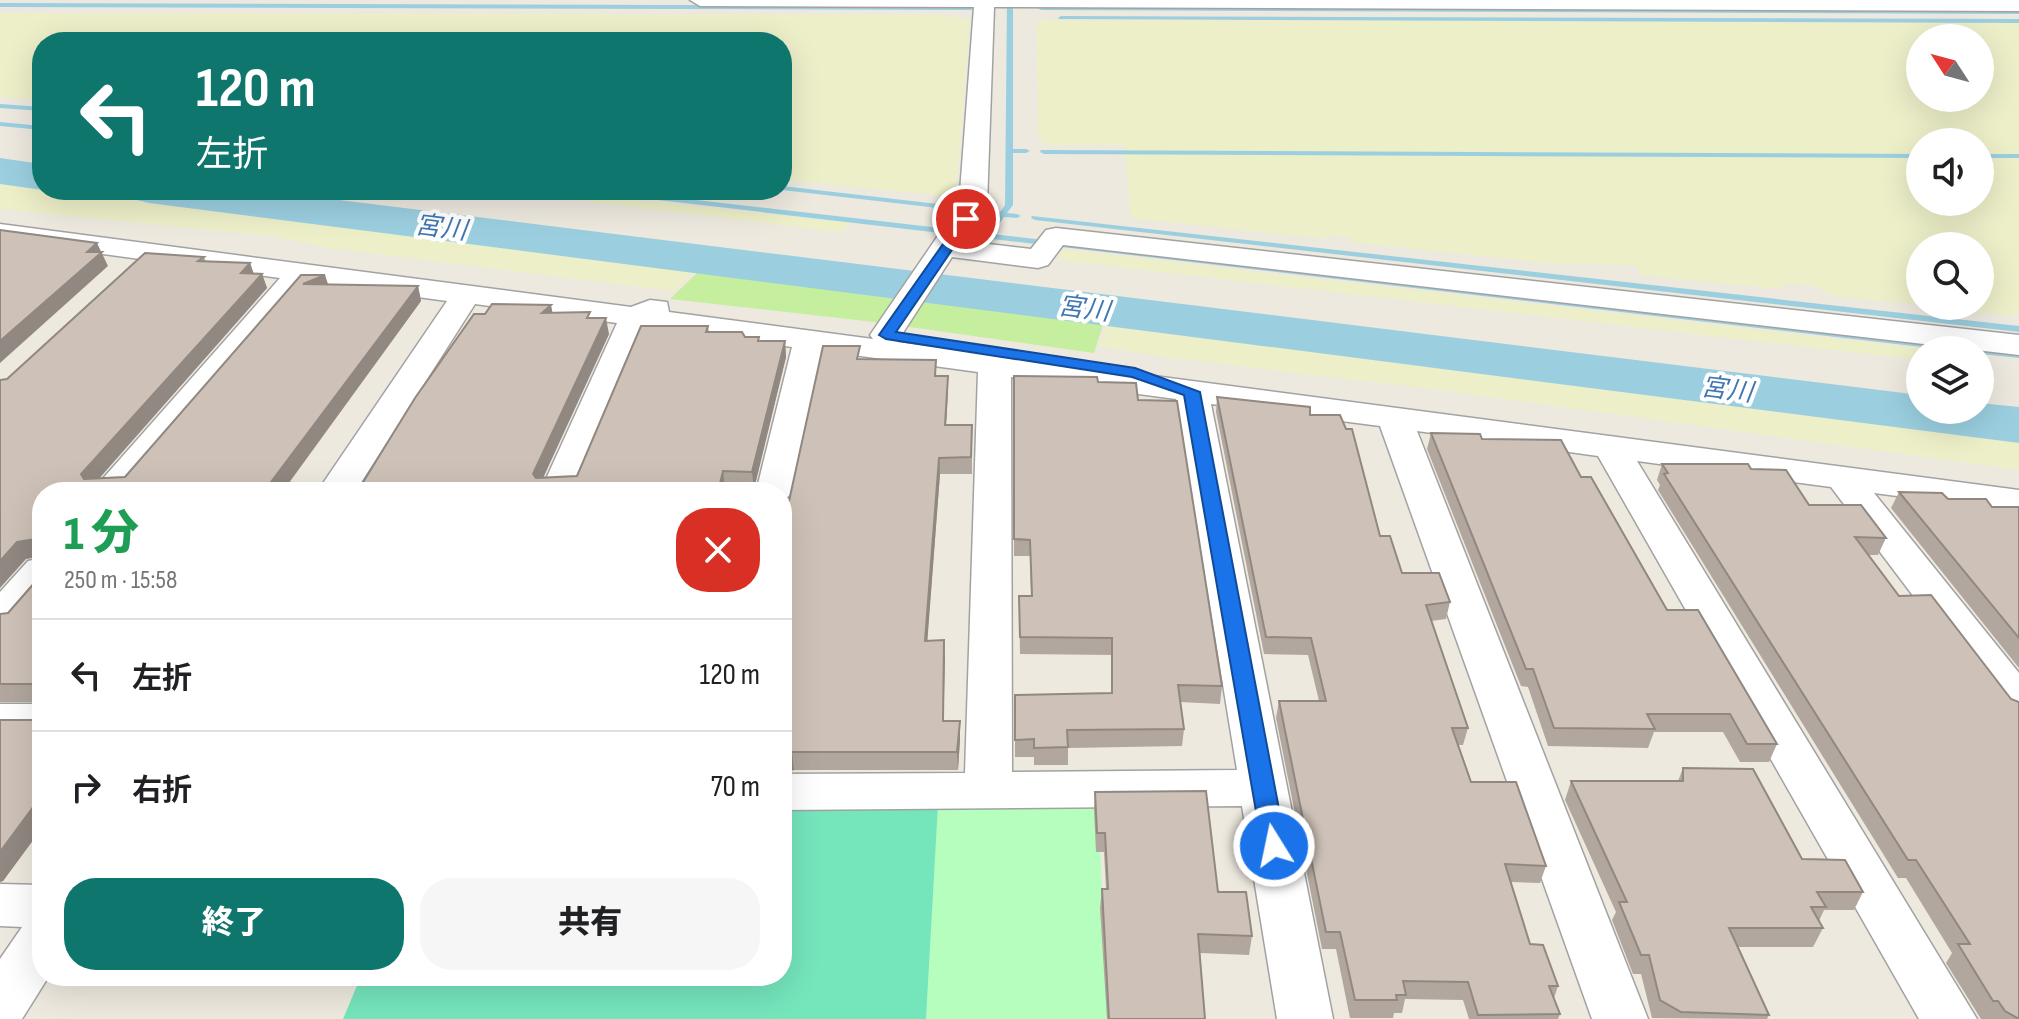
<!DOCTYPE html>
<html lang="ja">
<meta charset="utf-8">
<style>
body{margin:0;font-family:"Sofia Sans Condensed","Noto Sans JP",sans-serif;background:#f6f6f6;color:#202124;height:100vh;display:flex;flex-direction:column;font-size:30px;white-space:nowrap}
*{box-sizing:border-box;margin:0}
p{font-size:26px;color:#757577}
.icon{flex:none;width:44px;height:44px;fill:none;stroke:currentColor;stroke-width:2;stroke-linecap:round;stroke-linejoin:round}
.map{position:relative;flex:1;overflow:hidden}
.drawer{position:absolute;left:32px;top:482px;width:760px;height:504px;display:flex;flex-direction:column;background:#fff;border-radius:32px;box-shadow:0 8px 32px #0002}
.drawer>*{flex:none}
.hud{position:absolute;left:32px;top:32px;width:760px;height:168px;border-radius:32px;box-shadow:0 8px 32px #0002;background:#0f766e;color:#fff;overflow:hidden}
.needle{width:52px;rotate:306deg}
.fabs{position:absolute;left:1906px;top:24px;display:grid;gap:16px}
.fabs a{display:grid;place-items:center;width:88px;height:88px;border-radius:50%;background:#fff;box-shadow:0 8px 32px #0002;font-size:40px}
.pin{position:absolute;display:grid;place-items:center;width:68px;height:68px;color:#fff;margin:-34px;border:4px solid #fff;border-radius:50%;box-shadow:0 2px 8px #0007}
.me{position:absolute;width:88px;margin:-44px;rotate:350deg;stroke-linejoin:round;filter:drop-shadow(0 0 6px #0008)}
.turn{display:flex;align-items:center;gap:28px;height:168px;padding:0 32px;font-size:36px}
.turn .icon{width:104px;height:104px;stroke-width:2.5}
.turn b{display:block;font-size:56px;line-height:68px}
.round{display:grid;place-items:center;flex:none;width:84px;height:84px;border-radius:32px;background:#f6f6f6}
.head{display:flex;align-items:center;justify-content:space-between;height:136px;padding:0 32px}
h1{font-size:48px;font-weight:800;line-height:60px;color:#1e9e55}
.button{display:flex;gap:16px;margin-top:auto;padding:16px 32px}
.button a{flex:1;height:92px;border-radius:32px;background:#0f766e;color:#fff;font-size:32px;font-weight:800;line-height:92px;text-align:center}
.button a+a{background:#f6f6f6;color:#202124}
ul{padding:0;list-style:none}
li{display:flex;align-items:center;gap:24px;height:112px;padding:0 32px;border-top:2px solid #e0e0e0}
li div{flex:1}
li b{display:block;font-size:30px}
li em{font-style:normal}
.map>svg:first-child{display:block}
.farmland{fill:#ecefc8;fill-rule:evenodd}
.grass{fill:#c5ee9f}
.park{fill:#b6febd}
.pitch{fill:#75e5bc}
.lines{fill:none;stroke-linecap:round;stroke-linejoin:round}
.stream{fill:#9bcfe0;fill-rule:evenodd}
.river{fill:#9bcfe0;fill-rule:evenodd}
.minor-casing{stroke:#a2a2a2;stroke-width:3}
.minor{fill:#fff;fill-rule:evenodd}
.wall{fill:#b1a79e}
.shaded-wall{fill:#908881}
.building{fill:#cec2b8;stroke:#908881;stroke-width:2}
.route{fill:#1a73e8;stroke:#114b97;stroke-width:2}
.labels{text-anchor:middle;stroke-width:8;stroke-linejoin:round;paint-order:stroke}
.water-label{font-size:26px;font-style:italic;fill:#4077b2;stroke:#fff}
</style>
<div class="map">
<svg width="2019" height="1019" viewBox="0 0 2019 1019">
<rect width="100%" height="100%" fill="#eee9df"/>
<!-- farmland -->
<g class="farmland">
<polygon points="0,13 941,15 968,19 970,22 956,193 944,196 782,179 782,42 42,42 42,100 0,97"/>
<path d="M1037,20L2019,23V316L1931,306H1980V246H1920V305L1831,295L1823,289L1800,284L1783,283L1782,289L1642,275L1634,265L1557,264L1352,242L1350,237L1329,235L1330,239L1131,218L1124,145H1047L1038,139ZM1980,38V98H1920V38ZM1980,142V202H1920V142Z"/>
<polygon points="0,182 540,249 693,272 674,291 331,248 271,236 0,209"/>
<polygon points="492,190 552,190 850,223 841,232"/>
<polygon points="1061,249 1900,346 1934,350 1920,350 1920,360 1550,317 1058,260"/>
<polygon points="1108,325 2019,441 2019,470 1440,390 1164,357 1099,346"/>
</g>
<!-- grass -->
<polygon class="grass" points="699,271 1104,322 1094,353 874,322 670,299"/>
<!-- park -->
<polygon class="park" points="782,801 1098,801 1108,1019 926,1019 938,805"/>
<!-- pitch -->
<polygon class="pitch" points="782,805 938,805 926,1019 343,1019 361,976 782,976"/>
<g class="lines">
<!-- stream -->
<g class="stream">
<polygon points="1007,0 1013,0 1013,149 1026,149 1030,151 1026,153 1013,153 1013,205 1007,213 1017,214 1021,216 1017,218 1004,217 992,234 1971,347 1976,350 1947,350 589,192 585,190 609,190 984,233 996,217 991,216 991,212 1000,212 1005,205"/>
<polygon points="0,3 971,6 974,8 971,10 0,7"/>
<polygon points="1039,7 2019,10 2019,14 1041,10 1038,8"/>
<polygon points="1061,16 2019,19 2019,23 1059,19 1058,18"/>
<polygon points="0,104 42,107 42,111 0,108"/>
<polygon points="0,122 42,126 42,130 0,126"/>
<polygon points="1041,150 1920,154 1920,158 1044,154 1040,152"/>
<rect x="1980" y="154" width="39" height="4"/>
<polygon points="782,186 955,206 959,208 955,210 782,190"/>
<polygon points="1032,216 2019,326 2019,332 1035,220 1031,218"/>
<polygon points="1980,348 2019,352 2019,358 1980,354 1980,350 1976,350"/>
</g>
<!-- river -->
<g class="river">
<polygon points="0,158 42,164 43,190 0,184"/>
<polygon points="127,190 258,190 1920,395 1920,410 1980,410 1980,403 2019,407 2019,443 149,203 133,199"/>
</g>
<!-- minor casing -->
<g class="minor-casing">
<g id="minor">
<path d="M690,0H2019V11L994,7L987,205L963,241L1031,249L1046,230L1056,228L2019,335V355L1063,245L1048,265L1038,268L952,257L897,342L2019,490V512L1874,493L2019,673V720L2003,715L1831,487L1637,461L1977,1019H1919L1598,456L1417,431L1648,1019H1592L1380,426L1211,404L1333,1019H1277L1242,806L782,810V774L965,773L978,372L824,351L794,492L782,501V492H756L792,347L646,327L578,492H540L617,323L475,304L355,492H317L447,301L308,282L130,492H91L280,278L0,240V224L631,307L650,300L667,302L669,312L873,339L870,335L959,205L974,7L700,6ZM1011,377L1176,399L1237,770L1012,772Z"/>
<polygon points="42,558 42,596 15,628 0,632 0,592 28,561"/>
<rect x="0" y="704" width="42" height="32"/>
<polygon points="0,884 42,885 42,976 49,976 22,1019 0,1019 0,959 22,927 0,926"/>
</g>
</g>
<!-- minor -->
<use href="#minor" class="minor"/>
</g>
<!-- wall -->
<g class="wall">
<polygon points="204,257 206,262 250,263 254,274 262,274 267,288 99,478 125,477 328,285 418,286 421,301 289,483 42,492 42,828 3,881 0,882 0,720 34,720 35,702 0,702 0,614 8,613 36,581 36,557 26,559 7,379"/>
<polygon points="552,313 591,318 609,334 543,478 577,476 708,326 709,332 745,337 760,341 785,341 786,357 754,489 357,492 485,314"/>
<polygon points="860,359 936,360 936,376 948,376 946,425 972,425 972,474 940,474 927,641 944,640 944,721 960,721 960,739 958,770 794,770 782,773"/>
<polygon points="1014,376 1098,382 1138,400 1222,686 1220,704 1180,702 1184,729 1182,746 1068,748 1068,765 1034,765 1034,757 1015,757 1015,695 1111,693 1112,655 1020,654 1019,596 1031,596 1030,556 1014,556"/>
<polygon points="1217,397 1310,415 1402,573 1450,602 1446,619 1431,621 1468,728 1463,745 1458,745 1471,782 1546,866 1540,883 1511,882 1530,944 1558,986 1554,998 1560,1014 1558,1019 1469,1019 1463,1000 1405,999 1402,1013 1394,1013 1393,1018 1350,1018 1336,949 1322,949 1276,718 1279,701 1319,701 1308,655 1264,654 1216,412"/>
<polygon points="1431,433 1482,439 1581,477 1667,610 1777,744 1769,762 1740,762 1723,732 1654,732 1648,748 1548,746 1528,687 1521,686 1427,449"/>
<polygon points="1662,464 1751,469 1809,505 1886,538 1878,555 1868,555 2019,1019 1981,1019 1946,963 1952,953 1906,878 1898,878 1658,490 1660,485 1657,480"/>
<polygon points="1899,492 1992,507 2019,507 2019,668 1891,508"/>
<polygon points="1683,768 1802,859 1863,892 1854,910 1824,910 1819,921 1823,928 1813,947 1738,947 1769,1015 1767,1019 1652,1018 1641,974 1633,974 1612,920 1616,912 1565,800 1571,781 1678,781"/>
<polygon points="1095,792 1218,892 1252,936 1249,955 1200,953 1205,1019 1107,1019 1100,908 1102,889 1106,889 1104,852 1096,852 1094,810"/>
</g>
<!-- shaded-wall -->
<g class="shaded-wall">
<polygon points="97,243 108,266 0,363 0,341 87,252"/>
<polygon points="250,263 255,278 241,273"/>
<polygon points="262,274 267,288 89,490 81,474"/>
<polygon points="325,275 330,290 303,284"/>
<polygon points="418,286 421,301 282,492 271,482"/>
<polygon points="551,305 554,320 542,313"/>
<polygon points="606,318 609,334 537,491 533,474"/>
<polygon points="785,341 786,357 754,489 752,472"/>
<polygon points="948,376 948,392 945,442 945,425"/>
<polygon points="939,458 940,474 926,659 925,641"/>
<polygon points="723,471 725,488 724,492 718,492"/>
<polygon points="292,483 295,492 285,492"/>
<polygon points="36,539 42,556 26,559 0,588 0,561 17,542"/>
<polygon points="944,640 945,658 943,739 943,721"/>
<polygon points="960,721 960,739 958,770 957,752"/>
<polygon points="792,752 794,770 782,773 782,754"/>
<polygon points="42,795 42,828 3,881 0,882 0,852"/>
</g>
<!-- building -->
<g class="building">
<polygon points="0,230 97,243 87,252 102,252 0,341"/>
<polygon points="145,253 204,257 198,261 250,263 241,273 262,274 81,474 84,479 125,477 301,275 325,275 303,284 418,286 271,482 292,483 285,492 42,492 42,795 0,852 0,720 34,720 35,684 0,684 0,614 8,613 36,581 36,539 17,542 0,561 0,380 7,379"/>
<polygon points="492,304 551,305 542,313 590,312 587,318 606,318 533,474 536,478 577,476 641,326 708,326 706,332 742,332 745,337 759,337 758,341 785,341 752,472 723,471 718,492 357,492 415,398 474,314 485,314"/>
<polygon points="823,346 860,346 857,359 936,360 935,376 948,376 945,425 972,425 971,457 939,458 925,641 944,640 943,721 960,721 957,752 792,752 782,754 782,533"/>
<polygon points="1014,376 1097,377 1098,382 1136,383 1138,400 1177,401 1222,686 1178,685 1184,729 1067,730 1068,747 1034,748 1034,739 1015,740 1015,695 1112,693 1112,638 1020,637 1019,596 1032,596 1030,540 1014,539"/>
<polygon points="1217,397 1310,407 1310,415 1340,415 1346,429 1352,429 1380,536 1390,536 1402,573 1439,573 1450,602 1426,605 1468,728 1452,728 1471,782 1516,782 1546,866 1505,864 1530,944 1543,945 1558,986 1549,986 1560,1014 1478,1015 1468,982 1403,981 1406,995 1396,995 1397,1000 1355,1000 1340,932 1326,932 1279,701 1326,701 1311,638 1266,637"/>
<polygon points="1431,433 1480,434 1482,439 1561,440 1581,477 1591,477 1667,610 1698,610 1777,744 1747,744 1730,714 1647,714 1655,729 1554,728 1533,669 1526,669"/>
<polygon points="1662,464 1748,464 1751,469 1786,470 1809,505 1861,505 1886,538 1855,537 1899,596 1931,595 2011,699 2019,702 2019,1019 2005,1011 1998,1001 1993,1001 1958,944 1970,944 1916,860 1908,860 1664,474 1668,473"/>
<polygon points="1899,492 1942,493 1948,499 1986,499 1992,507 2019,507 2019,638"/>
<polygon points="1683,768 1753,769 1802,859 1845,860 1863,892 1817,892 1826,907 1811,907 1823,928 1729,928 1769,1015 1681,1012 1660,1000 1649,955 1641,955 1619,902 1627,902 1571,781 1683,781"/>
<polygon points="1206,791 1218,892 1246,892 1252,936 1198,934 1205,1019 1109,1019 1102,889 1108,889 1105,833 1097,833 1095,792"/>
</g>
<!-- route -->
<polygon class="route" points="966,215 973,219 896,332 1135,368 1200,392 1286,846 1282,852 1265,852 1262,846 1184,395 1132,377 886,339 879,335 962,217"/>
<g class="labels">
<!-- water labels -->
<g class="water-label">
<text transform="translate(441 227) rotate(7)" y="9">宮川</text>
<text transform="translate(1084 308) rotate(7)" y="9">宮川</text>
<text transform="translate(1727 389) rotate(7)" y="9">宮川</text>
</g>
</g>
</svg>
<div class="fabs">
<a><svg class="needle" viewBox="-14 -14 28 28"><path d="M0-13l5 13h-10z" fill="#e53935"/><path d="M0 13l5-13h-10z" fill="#757577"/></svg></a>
<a><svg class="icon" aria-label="sound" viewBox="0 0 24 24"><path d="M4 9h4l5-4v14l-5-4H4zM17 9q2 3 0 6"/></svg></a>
<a><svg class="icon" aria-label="search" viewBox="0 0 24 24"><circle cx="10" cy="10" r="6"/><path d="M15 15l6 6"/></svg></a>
<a><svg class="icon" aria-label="layers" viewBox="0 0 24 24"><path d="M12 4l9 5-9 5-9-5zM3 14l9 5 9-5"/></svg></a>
</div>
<div class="pin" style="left:966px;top:219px;background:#d93025"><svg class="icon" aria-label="arrive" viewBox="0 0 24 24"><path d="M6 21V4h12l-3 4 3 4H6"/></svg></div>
<svg class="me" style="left:1274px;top:846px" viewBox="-20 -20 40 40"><circle r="17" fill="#1a73e8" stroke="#fff" stroke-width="3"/><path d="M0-11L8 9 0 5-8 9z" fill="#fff"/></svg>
<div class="hud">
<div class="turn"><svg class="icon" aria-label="left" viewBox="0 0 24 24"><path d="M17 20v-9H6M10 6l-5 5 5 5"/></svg><div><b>120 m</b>左折</div></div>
</div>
<section class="drawer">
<div class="head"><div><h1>1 分</h1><p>250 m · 15:58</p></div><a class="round" style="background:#d93025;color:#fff"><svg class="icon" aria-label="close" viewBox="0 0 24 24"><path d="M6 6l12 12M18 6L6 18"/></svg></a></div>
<ul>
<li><svg class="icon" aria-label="left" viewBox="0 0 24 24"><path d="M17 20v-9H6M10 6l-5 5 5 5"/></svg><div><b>左折</b></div><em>120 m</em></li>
<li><svg class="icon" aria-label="right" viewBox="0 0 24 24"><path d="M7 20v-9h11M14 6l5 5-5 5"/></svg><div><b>右折</b></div><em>70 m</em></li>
</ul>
<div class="button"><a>終了</a><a>共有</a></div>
</section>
</div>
